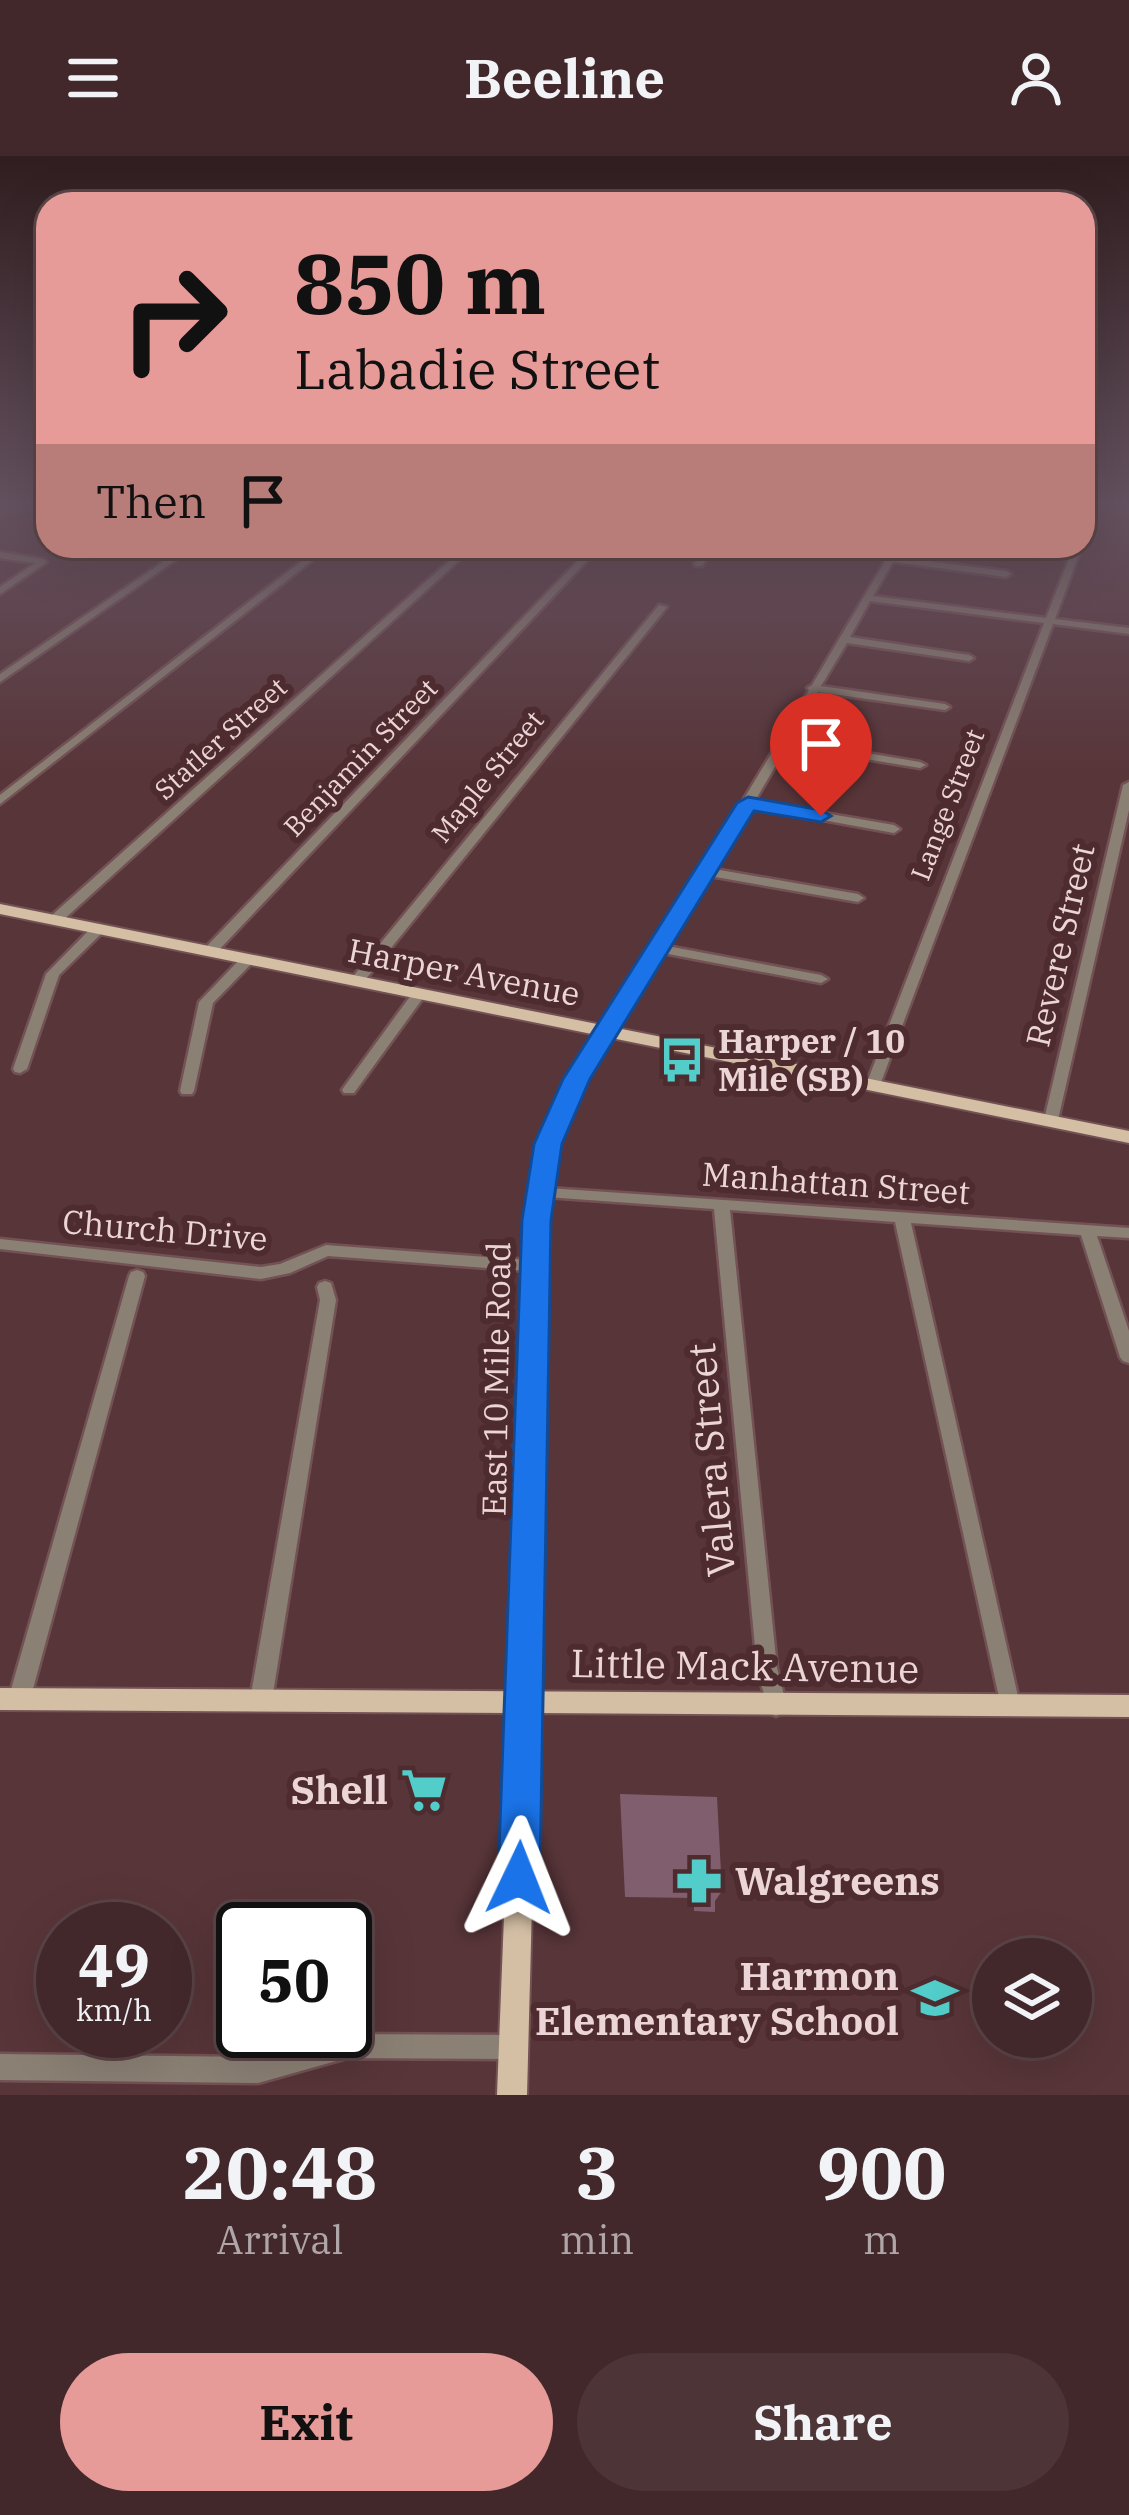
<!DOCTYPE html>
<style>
body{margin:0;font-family:"IBM Plex Serif",serif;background:#4c3437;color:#f1f3f6;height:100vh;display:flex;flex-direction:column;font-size:45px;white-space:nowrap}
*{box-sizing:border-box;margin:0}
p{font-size:39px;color:#aea6a9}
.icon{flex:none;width:66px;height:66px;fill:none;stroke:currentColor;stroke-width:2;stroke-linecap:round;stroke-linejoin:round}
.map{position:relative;height:1939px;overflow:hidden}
.drawer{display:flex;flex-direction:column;background:#42282b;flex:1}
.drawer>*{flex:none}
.guide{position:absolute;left:36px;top:36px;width:1059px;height:366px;border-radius:36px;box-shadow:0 12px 48px #0002,0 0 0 3px #5a4447;background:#e69b98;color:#111;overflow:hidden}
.fabs{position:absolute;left:972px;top:1782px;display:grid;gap:24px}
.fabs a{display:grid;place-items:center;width:120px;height:120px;border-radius:50%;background:#42282b;box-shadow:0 12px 48px #0002,0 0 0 3px #5a4447;font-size:60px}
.speed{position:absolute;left:36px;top:1746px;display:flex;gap:24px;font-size:60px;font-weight:700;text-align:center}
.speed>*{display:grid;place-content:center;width:156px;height:156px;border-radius:50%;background:#42282b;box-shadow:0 12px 48px #0002,0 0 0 3px #5a4447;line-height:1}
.speed small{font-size:30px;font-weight:400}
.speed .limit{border:6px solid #111;border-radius:18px;background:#fff;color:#111}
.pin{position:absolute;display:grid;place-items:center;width:102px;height:102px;color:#fff;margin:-123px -51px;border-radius:50% 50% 50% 0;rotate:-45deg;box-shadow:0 0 12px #0007}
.pin .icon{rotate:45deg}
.me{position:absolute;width:132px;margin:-66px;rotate:2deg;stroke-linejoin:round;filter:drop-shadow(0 0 9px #0008)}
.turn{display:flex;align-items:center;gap:42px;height:252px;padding:0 60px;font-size:54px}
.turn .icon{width:156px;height:156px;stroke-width:2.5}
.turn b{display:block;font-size:84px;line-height:102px}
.then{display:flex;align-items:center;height:114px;padding:0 60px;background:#0003;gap:24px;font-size:45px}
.eta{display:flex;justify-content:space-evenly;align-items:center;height:204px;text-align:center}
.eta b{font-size:72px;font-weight:700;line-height:84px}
.cta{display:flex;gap:24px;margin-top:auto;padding:24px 60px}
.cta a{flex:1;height:138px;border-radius:72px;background:#e69b98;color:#111;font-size:48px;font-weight:700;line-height:138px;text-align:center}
.cta a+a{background:#4c3437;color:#f1f3f6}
header{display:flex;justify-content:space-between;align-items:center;height:156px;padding:0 60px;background:#42282b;font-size:54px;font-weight:700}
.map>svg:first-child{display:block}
.building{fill:#815e6d}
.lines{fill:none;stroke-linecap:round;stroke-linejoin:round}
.minor-casing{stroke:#735255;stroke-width:5}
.major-casing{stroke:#735255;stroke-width:4}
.minor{fill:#8b8074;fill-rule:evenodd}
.major{fill:#d4bfa5;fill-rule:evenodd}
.route{fill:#1a73e8;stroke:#114b97;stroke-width:3}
.labels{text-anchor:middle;stroke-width:12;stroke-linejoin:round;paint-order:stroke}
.far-street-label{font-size:27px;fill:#ecd5d7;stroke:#4d2b2f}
.street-label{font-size:33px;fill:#ecd5d7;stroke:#4d2b2f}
.poi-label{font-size:33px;font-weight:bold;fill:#ecd5d7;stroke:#4d2b2f;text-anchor:start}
.near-street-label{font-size:39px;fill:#ecd5d7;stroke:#4d2b2f}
.near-poi-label{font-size:39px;font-weight:bold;fill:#ecd5d7;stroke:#4d2b2f;text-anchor:end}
</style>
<header><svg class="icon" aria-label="menu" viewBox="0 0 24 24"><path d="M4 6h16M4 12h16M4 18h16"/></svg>Beeline<svg class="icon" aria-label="person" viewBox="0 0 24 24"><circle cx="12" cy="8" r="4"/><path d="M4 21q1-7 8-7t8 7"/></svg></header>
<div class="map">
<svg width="1129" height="1939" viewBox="0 0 1129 1939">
<rect width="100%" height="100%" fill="#583539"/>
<!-- building -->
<polygon class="building" points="620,1638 717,1641 722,1735 715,1745 715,1756 694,1755 694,1742 625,1741"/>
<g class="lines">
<!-- minor casing -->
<g class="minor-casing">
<g id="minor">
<polygon points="1088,347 1096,347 1087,376 1083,379 1083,362"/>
<polygon points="186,390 196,390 0,526 0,518"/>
<polygon points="321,390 331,390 0,648 0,639"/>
<polygon points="466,390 475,390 61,766 51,766 51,760"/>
<polygon points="592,390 601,390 215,798 205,798 203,795 205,792"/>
<polygon points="708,390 717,390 702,410 696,410 694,408"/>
<path d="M894,390H902L896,401L1006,415L1011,418L1006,421L893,406L873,440L1046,462L1074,390H1082L1055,463L1129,472V478L1053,468L880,929L873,933L866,929L1044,467L870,445L850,481L969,499L974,502L969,505L847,487L821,530L945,548L950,551L945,554L818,536L790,584L920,606L926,609L920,612L787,590L755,645L894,669L900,673L894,677L751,651L714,713L858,738L864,742L858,746L710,720L667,790L821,819L828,823L821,827L663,797C622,864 554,953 548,1032L1129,1072V1082L1097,1080L1129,1175V1207L1123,1205L1120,1201L1081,1079L911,1067L1020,1549L1016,1555L1009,1558L1002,1555L895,1066L730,1054L777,1512L787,1551L783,1557L776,1560L769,1557L757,1512L714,1053L547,1041L536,1547L532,1553L525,1556L518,1553L514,1547L527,1115L328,1100L290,1117L261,1123L0,1093V1083L261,1111L280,1108L326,1089L528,1104L533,1016L555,950L699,717L698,715L702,712L777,588L775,586L780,583L809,534L807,532L812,529Z"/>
<polygon points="0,396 43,403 47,406 0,438 0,431 35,407 0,402"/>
<polygon points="659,449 667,451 361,829 351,829 349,826 351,823"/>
<polygon points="1129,626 1129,654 1058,964 1051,968 1044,964 1123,629"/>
<polygon points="99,768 105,772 104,775 59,819 27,913 20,917 15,916 13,913 46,818 94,769"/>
<polygon points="248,799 253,800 255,803 253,806 213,847 194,935 192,938 182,938 180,935 199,846 243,800"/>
<polygon points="419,834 426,838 354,937 344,937 342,934 344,931 414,835"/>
<polygon points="137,1114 143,1116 145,1120 30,1544 26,1550 19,1553 12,1550 8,1544 129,1120 131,1116"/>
<polygon points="325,1125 331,1127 336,1144 272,1544 268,1550 261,1553 254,1550 250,1544 320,1144 317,1131 319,1127"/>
<polygon points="347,1878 514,1879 523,1882 526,1891 523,1900 514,1903 347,1902 258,1927 0,1924 0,1898 258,1901"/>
</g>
</g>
<!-- major casing -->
<g class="major-casing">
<g id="major">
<polygon points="0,748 1129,975 1129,987 0,758"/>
<polygon points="0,1532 1129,1539 1129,1561 537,1557 527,1939 497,1939 512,1557 0,1554"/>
</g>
</g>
<!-- minor -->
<use href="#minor" class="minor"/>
<!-- major -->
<use href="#major" class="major"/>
</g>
<!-- sky -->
<linearGradient id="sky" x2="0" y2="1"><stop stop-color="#301d1f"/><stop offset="0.56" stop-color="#64515f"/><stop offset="1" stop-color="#64515f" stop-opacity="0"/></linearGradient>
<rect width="1129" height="619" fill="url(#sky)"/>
<!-- route -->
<polygon class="route" points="748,641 821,654 831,660 821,666 754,655 590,923 562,988 551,1064 540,1722 534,1736 519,1742 504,1736 498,1722 522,1064 534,988 563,923 737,647"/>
<!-- icons -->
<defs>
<g id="bus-bare" transform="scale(3.6)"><path d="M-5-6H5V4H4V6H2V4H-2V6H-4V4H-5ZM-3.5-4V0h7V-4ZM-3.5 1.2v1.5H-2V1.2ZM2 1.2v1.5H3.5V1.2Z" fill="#53cdc9" stroke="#4d2b2f" stroke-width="2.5" paint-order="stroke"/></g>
<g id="supermarket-bare" transform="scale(3.6)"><path d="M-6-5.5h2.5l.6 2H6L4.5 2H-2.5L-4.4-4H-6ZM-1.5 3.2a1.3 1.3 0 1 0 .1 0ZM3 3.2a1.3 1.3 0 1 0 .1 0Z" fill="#53cdc9" stroke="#4d2b2f" stroke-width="2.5" paint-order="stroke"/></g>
<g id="pharmacy-bare" transform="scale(3.6)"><path d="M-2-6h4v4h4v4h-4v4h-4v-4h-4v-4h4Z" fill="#53cdc9" stroke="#4d2b2f" stroke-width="2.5" paint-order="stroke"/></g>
<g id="school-bare" transform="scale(3.6)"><path d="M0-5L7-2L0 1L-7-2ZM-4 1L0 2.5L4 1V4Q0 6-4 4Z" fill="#53cdc9" stroke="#4d2b2f" stroke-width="2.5" paint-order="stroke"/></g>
</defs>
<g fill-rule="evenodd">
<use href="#bus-bare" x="682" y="904"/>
<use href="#supermarket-bare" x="424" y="1634"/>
<use href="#pharmacy-bare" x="699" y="1725"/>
<use href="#school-bare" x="935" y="1842"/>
</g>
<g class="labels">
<!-- far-street labels -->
<g class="far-street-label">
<text transform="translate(221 583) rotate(-42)" y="9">Statler Street</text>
<text transform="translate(361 602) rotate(-46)" y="9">Benjamin Street</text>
<text transform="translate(488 621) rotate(-51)" y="9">Maple Street</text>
<text transform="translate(948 649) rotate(-69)" y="9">Lange Street</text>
</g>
<!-- street labels -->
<g class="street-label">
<text transform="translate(1060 789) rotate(-77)" y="12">Revere Street</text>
<text transform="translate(464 816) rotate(11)" y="12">Harper Avenue</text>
<text transform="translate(836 1027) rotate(4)" y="12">Manhattan Street</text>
<text transform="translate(165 1074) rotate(5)" y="12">Church Drive</text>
<text transform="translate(496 1223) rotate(-89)" y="12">East 10 Mile Road</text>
</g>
<!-- poi labels -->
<g class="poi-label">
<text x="718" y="897">Harper / 10<tspan x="718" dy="38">Mile (SB)</tspan></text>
</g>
<!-- near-street labels -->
<g class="near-street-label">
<text transform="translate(711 1304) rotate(-95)" y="14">Valera Street</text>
<text transform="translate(745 1510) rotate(1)" y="14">Little Mack Avenue</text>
</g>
<!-- near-poi labels -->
<g class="near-poi-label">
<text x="388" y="1648">Shell</text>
<text x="735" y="1739" text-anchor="start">Walgreens</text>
<text x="899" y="1834">Harmon<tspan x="899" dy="45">Elementary School</tspan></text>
</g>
</g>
</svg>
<div class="fabs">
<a><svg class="icon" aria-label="layers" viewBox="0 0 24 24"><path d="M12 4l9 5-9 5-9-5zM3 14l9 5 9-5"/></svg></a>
</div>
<div class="speed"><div>49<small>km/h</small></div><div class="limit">50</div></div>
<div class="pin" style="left:821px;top:660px;background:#d93025"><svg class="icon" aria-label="arrive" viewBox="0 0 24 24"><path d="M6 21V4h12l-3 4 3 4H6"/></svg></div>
<svg class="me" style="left:519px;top:1722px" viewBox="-20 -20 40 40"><path d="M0-17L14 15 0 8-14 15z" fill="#1a73e8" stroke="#fff" stroke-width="4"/></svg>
<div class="guide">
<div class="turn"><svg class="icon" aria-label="right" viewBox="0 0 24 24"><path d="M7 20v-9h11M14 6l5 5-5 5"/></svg><div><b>850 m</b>Labadie Street</div></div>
<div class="then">Then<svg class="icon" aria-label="arrive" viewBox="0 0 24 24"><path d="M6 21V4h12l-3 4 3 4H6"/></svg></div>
</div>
</div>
<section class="drawer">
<div class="eta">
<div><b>20:48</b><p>Arrival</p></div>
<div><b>3</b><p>min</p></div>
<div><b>900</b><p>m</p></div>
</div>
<div class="cta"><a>Exit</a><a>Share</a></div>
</section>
